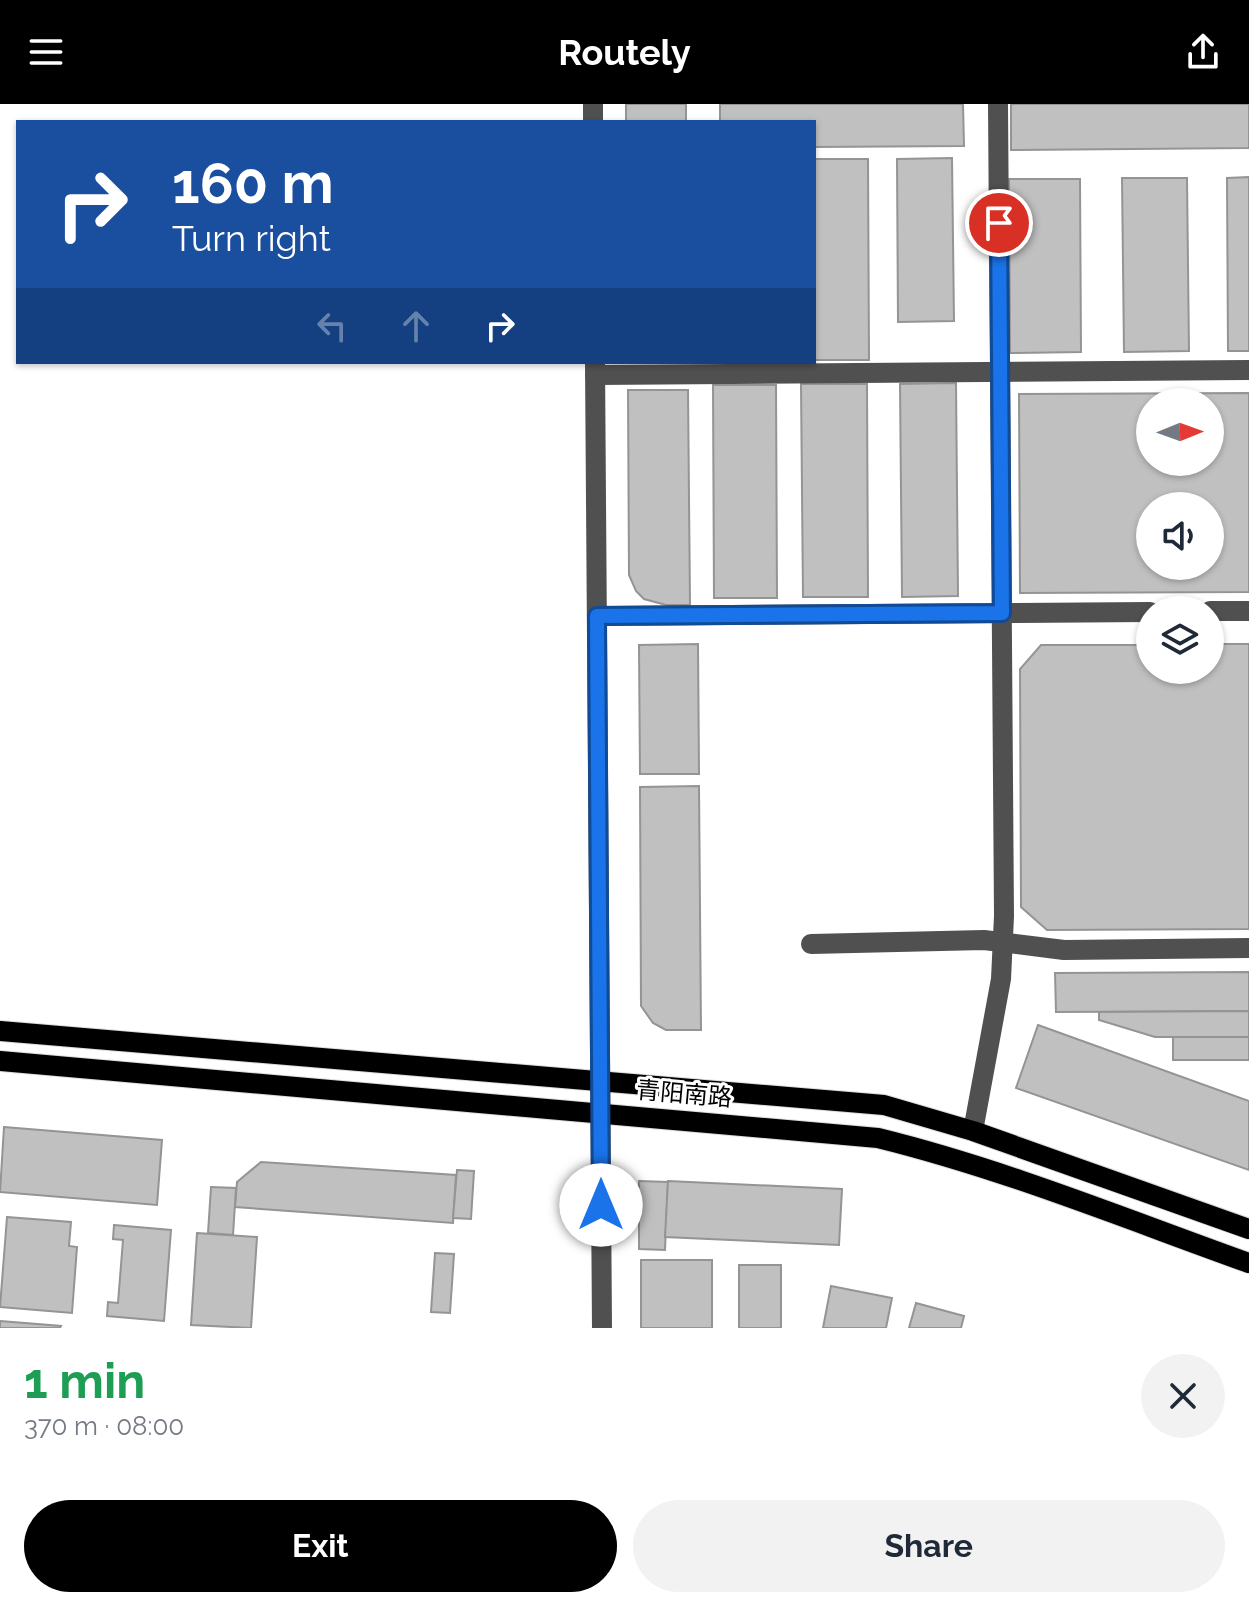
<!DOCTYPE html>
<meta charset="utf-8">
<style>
body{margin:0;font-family:Raleway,"Noto Sans SC",sans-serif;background:#f2f2f3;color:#1f2937;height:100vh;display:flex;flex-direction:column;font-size:30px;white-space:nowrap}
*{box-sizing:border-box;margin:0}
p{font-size:26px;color:#747a83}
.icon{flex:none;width:44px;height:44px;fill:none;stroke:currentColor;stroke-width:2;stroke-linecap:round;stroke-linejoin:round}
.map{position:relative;height:1224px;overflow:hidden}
.drawer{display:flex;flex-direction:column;background:#fff;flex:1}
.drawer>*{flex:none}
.banner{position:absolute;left:16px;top:16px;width:800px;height:244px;border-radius:0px;box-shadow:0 2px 6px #0004;background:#1a4fa0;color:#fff;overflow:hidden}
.needle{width:52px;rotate:89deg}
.controls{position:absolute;left:1136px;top:284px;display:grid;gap:16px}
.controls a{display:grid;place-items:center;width:88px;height:88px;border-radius:50%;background:#fff;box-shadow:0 2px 6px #0004;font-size:40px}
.pin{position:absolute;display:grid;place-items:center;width:68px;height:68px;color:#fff;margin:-34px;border:4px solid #fff;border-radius:50%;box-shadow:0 2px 8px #0007}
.me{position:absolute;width:88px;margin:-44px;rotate:0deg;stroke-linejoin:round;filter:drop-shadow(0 0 6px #0008)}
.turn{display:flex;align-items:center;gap:28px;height:168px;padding:0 24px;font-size:36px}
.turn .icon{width:104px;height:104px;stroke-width:2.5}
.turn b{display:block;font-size:56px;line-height:68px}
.lanes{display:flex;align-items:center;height:76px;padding:0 24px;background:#0003;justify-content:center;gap:40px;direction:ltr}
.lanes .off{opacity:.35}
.round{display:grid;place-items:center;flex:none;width:84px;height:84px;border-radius:42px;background:#f2f2f3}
.head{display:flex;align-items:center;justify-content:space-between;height:136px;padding:0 24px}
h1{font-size:48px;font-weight:700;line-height:60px;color:#1e9e55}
.button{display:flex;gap:16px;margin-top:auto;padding:16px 24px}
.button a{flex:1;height:92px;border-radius:48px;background:#000;color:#fff;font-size:32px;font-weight:700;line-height:92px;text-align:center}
.button a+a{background:#f2f2f3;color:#1f2937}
header{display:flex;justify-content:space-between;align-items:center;height:104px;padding:0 24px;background:#000;color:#fff;font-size:36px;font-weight:700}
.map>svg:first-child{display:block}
.building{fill:#c0c0c0;stroke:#949494;stroke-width:2;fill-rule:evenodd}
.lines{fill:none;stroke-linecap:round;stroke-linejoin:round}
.major-casing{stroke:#dbdbdb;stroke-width:22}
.minor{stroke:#505050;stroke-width:20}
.major{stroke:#000;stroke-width:20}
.route-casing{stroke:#114b97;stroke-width:20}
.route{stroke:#1a73e8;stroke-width:14}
.labels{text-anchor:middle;stroke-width:6;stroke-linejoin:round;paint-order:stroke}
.street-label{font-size:24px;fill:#000;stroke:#fff}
</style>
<header><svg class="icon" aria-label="menu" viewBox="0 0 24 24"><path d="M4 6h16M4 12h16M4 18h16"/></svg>Routely<svg class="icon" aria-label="share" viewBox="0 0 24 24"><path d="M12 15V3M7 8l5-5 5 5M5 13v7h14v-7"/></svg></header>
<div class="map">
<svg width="1249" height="1224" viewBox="0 0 1249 1224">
<rect width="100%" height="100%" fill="#fff"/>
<!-- building -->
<g class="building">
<rect x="626" y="0" width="60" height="18"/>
<polygon points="720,0 963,0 964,42 814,43 814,18 720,18"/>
<polygon points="1011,0 1249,0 1249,44 1011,46"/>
<polygon points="952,54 954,217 898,218 897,55"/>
<polygon points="814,55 868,55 869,256 814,256"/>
<polygon points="1249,73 1249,247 1228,247 1227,74"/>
<polygon points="1122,74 1187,74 1189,247 1124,248"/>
<polygon points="1009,75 1080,75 1081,248 1010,249"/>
<polygon points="956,279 958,492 902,493 900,280"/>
<polygon points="801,280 867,280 868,493 803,493"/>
<polygon points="713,281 776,281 777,494 714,494"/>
<polygon points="628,286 688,286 690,501 666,501 644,495 636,487 629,471"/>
<path d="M1249,289V488L1020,489L1019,290ZM1150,298H1210V358H1150ZM1150,402H1210V462H1150Z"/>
<polygon points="698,540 699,670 640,670 639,541"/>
<polygon points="1210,540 1249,540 1249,825 1047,826 1021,803 1020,565 1041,541 1150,541 1150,566 1210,566"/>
<polygon points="699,682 701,926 666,926 653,919 641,902 640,683"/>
<polygon points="1249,868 1249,907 1056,908 1055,869"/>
<polygon points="1249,907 1249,933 1155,933 1099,916 1099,908"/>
<polygon points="1038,921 1249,997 1249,1066 1016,984"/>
<rect x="1173" y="933" width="76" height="23"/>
<polygon points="4,1023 162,1036 157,1101 0,1088"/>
<polygon points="261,1058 456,1071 453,1119 235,1103 237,1078"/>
<polygon points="457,1066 474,1067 471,1115 453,1114"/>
<polygon points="639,1077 668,1078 665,1146 639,1145"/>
<polygon points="668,1077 842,1085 839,1141 665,1133"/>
<polygon points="211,1083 236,1084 233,1131 208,1129"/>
<polygon points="7,1113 71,1118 69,1142 77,1143 72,1209 0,1203"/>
<polygon points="114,1121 171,1126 164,1217 107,1212 108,1198 118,1199 123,1136 113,1135"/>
<polygon points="197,1129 257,1133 251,1224 191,1221"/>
<polygon points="435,1149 454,1150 450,1209 431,1208"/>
<rect x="641" y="1156" width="71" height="68"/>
<rect x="739" y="1161" width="42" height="63"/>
<polygon points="831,1182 892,1194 886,1224 823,1224"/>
<polygon points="916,1199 964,1212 961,1224 909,1224"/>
<polygon points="0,1217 61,1222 60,1224 0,1224"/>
</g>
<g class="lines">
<!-- major casing -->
<g class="major-casing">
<g id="major">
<polyline points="0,927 884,1001 973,1027 1249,1125"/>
<path d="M0,957L878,1034C1004,1065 1126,1115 1249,1159"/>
</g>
</g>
<!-- minor -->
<g class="minor">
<polyline points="593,0 593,18"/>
<polyline points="595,258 602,1224"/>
<polyline points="595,271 1249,266"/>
<polyline points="1210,507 1249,507"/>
<polyline points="597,512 1150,508"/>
<polyline points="811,840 984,836 1064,846 1249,844"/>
<polyline points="973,1027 1001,875 1004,812 998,0"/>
</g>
<!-- major -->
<use href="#major" class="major"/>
</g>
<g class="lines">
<!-- route casing -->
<g class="route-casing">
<polyline id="route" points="601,1101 597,512 1002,509 999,119"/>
</g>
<!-- route -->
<use href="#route" class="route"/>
</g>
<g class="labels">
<!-- street labels -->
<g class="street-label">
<text transform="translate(684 990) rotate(5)" y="8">青阳南路</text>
</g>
</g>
</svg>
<div class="controls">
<a><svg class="needle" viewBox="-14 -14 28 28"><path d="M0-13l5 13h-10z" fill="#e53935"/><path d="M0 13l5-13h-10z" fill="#747a83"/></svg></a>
<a><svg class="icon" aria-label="sound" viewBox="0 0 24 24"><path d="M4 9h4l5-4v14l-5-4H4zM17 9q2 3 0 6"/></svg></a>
<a><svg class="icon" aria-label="layers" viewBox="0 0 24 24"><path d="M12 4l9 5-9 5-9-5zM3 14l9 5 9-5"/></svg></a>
</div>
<div class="pin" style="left:999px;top:119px;background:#d93025"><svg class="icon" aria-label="arrive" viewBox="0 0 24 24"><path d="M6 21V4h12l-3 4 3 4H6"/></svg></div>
<svg class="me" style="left:601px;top:1101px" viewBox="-20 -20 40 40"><circle r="19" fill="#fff"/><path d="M0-13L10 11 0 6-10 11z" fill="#1a73e8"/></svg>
<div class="banner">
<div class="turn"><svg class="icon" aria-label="right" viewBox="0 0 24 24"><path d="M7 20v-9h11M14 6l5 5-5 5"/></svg><div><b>160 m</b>Turn right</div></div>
<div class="lanes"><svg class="icon off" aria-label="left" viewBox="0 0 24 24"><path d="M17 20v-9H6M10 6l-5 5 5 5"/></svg><svg class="icon off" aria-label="ahead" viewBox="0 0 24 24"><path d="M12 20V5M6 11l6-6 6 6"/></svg><svg class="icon" aria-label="right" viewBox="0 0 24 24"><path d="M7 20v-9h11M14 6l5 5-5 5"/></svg></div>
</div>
</div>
<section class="drawer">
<div class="head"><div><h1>1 min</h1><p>370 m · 08:00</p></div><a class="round"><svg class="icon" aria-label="close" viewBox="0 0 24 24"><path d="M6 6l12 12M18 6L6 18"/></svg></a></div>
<div class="button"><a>Exit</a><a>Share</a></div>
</section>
